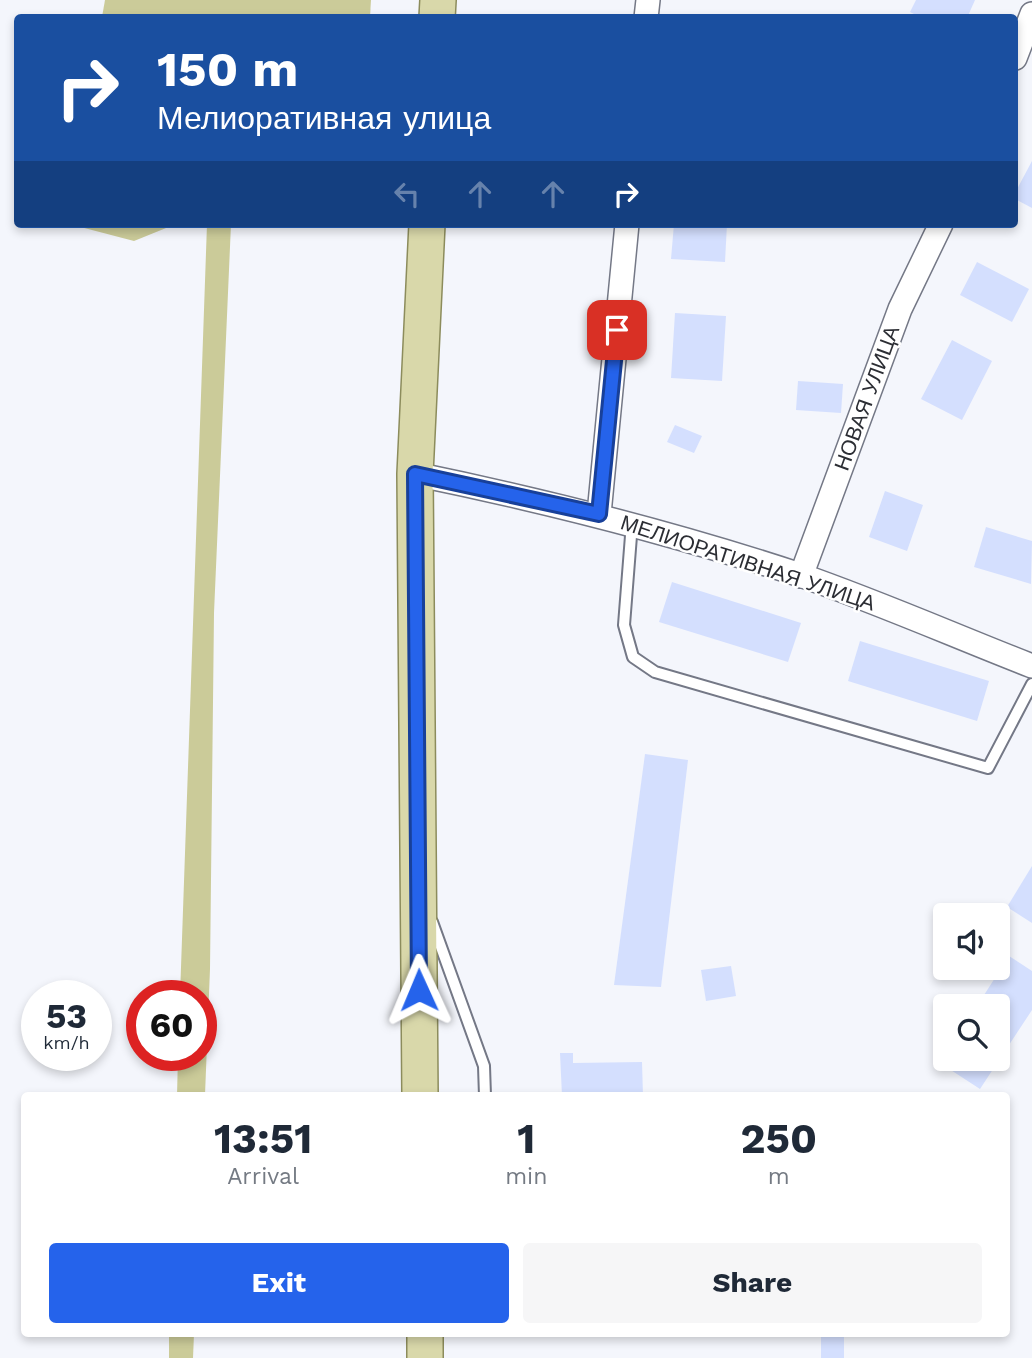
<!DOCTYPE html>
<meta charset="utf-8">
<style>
body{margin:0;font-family:"Work Sans",sans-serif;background:#f6f6f7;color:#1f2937;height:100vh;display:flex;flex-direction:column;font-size:26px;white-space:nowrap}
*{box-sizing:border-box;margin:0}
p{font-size:23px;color:#747a83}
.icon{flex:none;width:38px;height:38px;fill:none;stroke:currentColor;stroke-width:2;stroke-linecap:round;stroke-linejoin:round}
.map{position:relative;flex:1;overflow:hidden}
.details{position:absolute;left:21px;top:1092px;width:989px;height:245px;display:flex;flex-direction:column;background:#fff;border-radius:7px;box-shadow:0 4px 10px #0003}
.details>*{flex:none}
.guide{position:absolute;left:14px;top:14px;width:1004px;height:214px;border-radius:7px;box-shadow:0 4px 10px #0003;background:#1a4fa0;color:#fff;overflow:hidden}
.tools{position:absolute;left:933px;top:903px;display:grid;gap:14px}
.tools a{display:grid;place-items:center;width:77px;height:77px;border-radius:7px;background:#fff;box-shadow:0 4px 10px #0003;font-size:35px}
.speed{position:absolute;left:21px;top:980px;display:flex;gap:14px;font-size:35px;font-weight:700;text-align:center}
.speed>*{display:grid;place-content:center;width:91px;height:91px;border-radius:50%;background:#fff;box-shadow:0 4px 10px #0003;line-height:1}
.speed small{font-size:18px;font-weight:400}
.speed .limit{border:10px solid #d22;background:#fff;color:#111}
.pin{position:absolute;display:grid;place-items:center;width:60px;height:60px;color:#fff;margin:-30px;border-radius:14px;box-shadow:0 4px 10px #0006}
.me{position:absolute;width:77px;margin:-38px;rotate:359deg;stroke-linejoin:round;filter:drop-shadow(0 0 5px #0008)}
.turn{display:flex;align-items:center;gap:24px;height:147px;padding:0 28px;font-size:32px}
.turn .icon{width:91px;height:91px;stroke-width:2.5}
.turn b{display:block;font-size:49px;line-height:60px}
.lanes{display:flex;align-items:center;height:66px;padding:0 28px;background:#0003;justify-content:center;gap:35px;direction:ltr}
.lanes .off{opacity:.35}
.eta{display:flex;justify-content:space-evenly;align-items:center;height:119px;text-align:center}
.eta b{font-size:42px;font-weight:700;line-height:49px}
.action{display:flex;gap:14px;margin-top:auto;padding:14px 28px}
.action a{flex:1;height:80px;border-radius:7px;background:#2563eb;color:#fff;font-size:28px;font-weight:700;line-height:80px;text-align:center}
.action a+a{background:#f6f6f7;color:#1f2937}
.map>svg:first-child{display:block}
.green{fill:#cbcb99}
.building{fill:#d4dffe}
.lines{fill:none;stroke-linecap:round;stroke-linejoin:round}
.lane-casing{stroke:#747886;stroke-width:14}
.street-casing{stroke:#747886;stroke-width:26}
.primary-casing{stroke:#8c8c5c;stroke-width:38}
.lane{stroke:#fff;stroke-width:10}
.street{stroke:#fff;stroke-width:23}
.primary{stroke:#d9d8aa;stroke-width:35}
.route-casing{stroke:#184099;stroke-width:18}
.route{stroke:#2563eb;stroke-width:12}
.labels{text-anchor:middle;stroke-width:5;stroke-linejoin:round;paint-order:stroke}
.street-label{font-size:21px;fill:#2c2e34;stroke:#fff}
</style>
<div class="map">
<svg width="1032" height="1358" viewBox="0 0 1032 1358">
<rect width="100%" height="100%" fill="#f4f6fc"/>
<!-- green -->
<g class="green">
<polygon points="105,0 371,0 370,17 102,17"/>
<polygon points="69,224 176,224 134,241"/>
<polygon points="207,224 231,224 214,613 210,969 205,1095 177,1096 178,1055 201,1055 201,996 180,996"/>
<polygon points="169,1334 194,1334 193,1358 169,1358"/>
</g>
<!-- building -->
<g class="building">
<polygon points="916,0 975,0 967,18 922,18 910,12"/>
<polygon points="1032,161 1032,208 1015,199 1015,193"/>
<polygon points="674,224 727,224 725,262 671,259"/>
<polygon points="977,262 1029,289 1012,322 960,295"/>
<polygon points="675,313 726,316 722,381 671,378"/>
<polygon points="952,340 992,361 962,420 921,399"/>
<polygon points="798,381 843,384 841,413 796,410"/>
<polygon points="675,425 702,436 694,453 667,442"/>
<polygon points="885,491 923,505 907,551 869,537"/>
<polygon points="986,527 1032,541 1031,584 974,567"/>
<polygon points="672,582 801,623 788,662 659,622"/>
<polygon points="860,641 989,681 977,721 848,681"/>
<polygon points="645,754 688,760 661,987 614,985"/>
<polygon points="1032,866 1032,923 1007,907"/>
<polygon points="1009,956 1032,971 1032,1010 980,1089 940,1063 945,1054 945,1059 998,1059 998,1006 977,1006"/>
<polygon points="731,966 736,996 706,1001 701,970"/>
<polygon points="560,1053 573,1053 573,1063 642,1062 643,1096 562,1096"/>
<rect x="821" y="1334" width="23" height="24"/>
</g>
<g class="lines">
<!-- lane casing -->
<g class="lane-casing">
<g id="lane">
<polyline points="632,523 624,625 633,657 655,672 988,768 1032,684"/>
<polyline points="432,922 484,1066 485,1096"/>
</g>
</g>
<!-- street casing -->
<g class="street-casing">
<g id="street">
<polyline points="646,18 648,0"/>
<polyline points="1015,58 1032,14"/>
<path d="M415,474C546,501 673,533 800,575C878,602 955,636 1032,666"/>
<polyline points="599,514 627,224"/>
<polyline points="801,576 900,309 941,224"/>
</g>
</g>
<!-- primary casing -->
<g class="primary-casing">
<g id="primary">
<polyline points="437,18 438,0"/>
<polyline points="420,1096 415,474 427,224"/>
<polyline points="425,1334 425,1358"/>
</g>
</g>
<!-- lane -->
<use href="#lane" class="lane"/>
<!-- street -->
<use href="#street" class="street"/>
<!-- primary -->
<use href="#primary" class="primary"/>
</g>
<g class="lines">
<!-- route casing -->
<g class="route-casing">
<polyline id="route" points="419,990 415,474 599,514 617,330"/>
</g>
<!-- route -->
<use href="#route" class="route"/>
</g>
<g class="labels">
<!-- street labels -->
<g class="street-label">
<text transform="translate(867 398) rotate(-70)" y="7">НОВАЯ УЛИЦА</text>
<text transform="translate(748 563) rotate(18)" y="7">МЕЛИОРАТИВНАЯ УЛИЦА</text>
</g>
</g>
</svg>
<div class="tools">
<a><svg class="icon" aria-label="sound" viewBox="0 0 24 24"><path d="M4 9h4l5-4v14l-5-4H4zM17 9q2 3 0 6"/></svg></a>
<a><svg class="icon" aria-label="search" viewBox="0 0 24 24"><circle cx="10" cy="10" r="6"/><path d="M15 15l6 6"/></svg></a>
</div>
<div class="speed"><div>53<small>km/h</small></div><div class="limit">60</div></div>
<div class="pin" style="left:617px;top:330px;background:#d93025"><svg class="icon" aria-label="arrive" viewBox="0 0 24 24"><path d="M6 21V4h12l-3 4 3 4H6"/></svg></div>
<svg class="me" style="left:419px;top:990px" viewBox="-20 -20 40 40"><path d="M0-17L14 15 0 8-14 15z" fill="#2563eb" stroke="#fff" stroke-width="4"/></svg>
<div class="guide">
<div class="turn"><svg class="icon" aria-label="right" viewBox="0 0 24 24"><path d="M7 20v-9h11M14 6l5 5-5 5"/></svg><div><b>150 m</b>Мелиоративная улица</div></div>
<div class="lanes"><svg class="icon off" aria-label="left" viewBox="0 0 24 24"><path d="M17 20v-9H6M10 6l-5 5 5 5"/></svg><svg class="icon off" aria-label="ahead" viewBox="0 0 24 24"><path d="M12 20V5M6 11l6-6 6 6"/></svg><svg class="icon off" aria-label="ahead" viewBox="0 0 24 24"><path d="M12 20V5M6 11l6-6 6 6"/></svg><svg class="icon" aria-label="right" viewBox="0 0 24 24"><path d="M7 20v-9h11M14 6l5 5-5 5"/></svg></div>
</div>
<section class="details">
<div class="eta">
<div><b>13:51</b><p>Arrival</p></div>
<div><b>1</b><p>min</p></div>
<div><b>250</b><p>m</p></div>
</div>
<div class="action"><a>Exit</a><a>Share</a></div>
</section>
</div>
